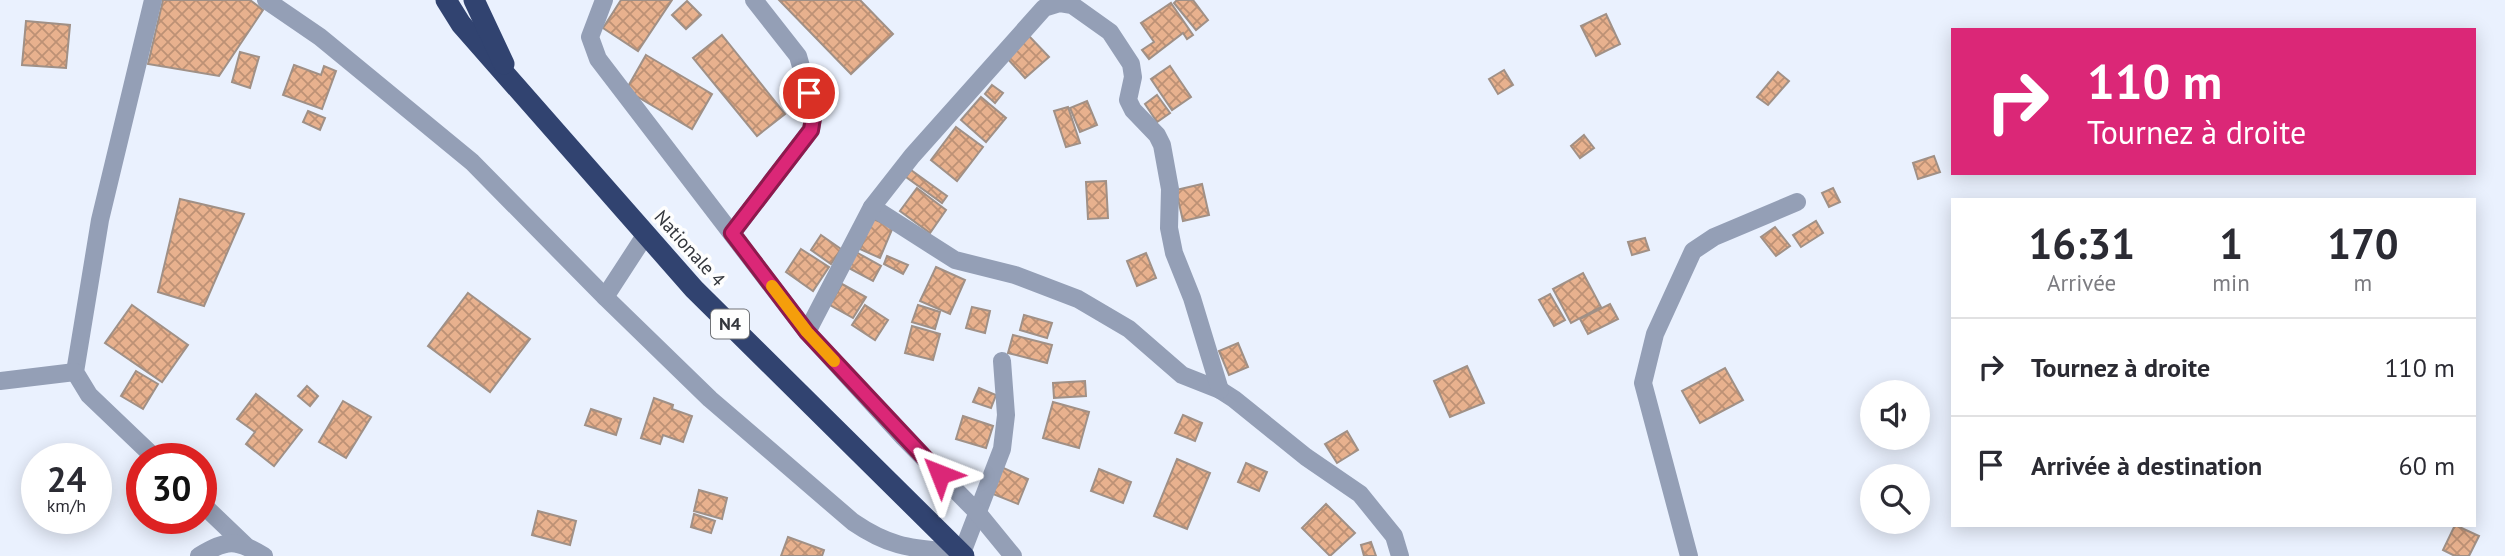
<!DOCTYPE html>
<html lang="fr">
<meta charset="utf-8">
<style>
body{margin:0;font-family:"PT Sans",sans-serif;background:#f2f2f3;color:#2b2b33;height:100vh;display:flex;flex-direction:column;font-size:26px;white-space:nowrap}
*{box-sizing:border-box;margin:0}
p{font-size:23px;color:#7c7c81}
.icon{flex:none;width:38px;height:38px;fill:none;stroke:currentColor;stroke-width:2;stroke-linecap:round;stroke-linejoin:round}
.map{position:relative;flex:1;overflow:hidden}
.details{position:absolute;left:1951px;top:198px;width:525px;height:329px;display:flex;flex-direction:column;background:#fff;border-radius:0px;box-shadow:0 4px 18px #0003}
.details>*{flex:none}
.top-card{position:absolute;left:1951px;top:28px;width:525px;height:147px;border-radius:0px;box-shadow:0 4px 18px #0003;background:#db2777;color:#fff;overflow:hidden}
.controls{position:absolute;left:1860px;top:380px;display:grid;gap:14px}
.controls a{display:grid;place-items:center;width:70px;height:70px;border-radius:50%;background:#fff;box-shadow:0 4px 18px #0003;font-size:35px}
.speed{position:absolute;left:21px;top:443px;display:flex;gap:14px;font-size:35px;font-weight:700;text-align:center}
.speed>*{display:grid;place-content:center;width:91px;height:91px;border-radius:50%;background:#fff;box-shadow:0 4px 18px #0003;line-height:1}
.speed small{font-size:18px;font-weight:400}
.speed .limit{border:10px solid #d22;background:#fff;color:#111}
.pin{position:absolute;display:grid;place-items:center;width:60px;height:60px;color:#fff;margin:-30px;border:4px solid #fff;border-radius:50%;box-shadow:0 2px 7px #0007}
.me{position:absolute;width:77px;margin:-38px;rotate:315deg;stroke-linejoin:round;filter:drop-shadow(0 0 5px #0008)}
.turn{display:flex;align-items:center;gap:24px;height:147px;padding:0 21px;font-size:32px}
.turn .icon{width:91px;height:91px;stroke-width:2.5}
.turn b{display:block;font-size:49px;line-height:60px}
.eta{display:flex;justify-content:space-evenly;align-items:center;height:119px;text-align:center}
.eta b{font-size:42px;font-weight:700;line-height:49px}
ul{padding:0;list-style:none}
li{display:flex;align-items:center;gap:21px;height:98px;padding:0 21px;border-top:2px solid #e1e1e2}
li div{flex:1}
li b{display:block;font-size:26px}
li em{font-style:normal}
.map>svg:first-child{display:block}
.building{fill:url(#building-cross-hatch);stroke:#a09086;stroke-width:2}
.lines{fill:none;stroke-linecap:round;stroke-linejoin:round}
.minor{stroke:#949fb6;stroke-width:18}
.highway{stroke:#314370;stroke-width:21}
.route-casing{stroke:#8e194d;stroke-width:18}
.route{stroke:#db2777;stroke-width:12}
.slow{stroke:#f59e0b;stroke-width:12}
.labels{text-anchor:middle;stroke-width:7;stroke-linejoin:round;paint-order:stroke}
.shield{fill:#fefefe;stroke:#717377;stroke-width:2}
.shield-label{font-size:18px;font-weight:bold;fill:#34373d}
.street-label{font-size:19px;fill:#34373d;stroke:#fefefe}
</style>
<div class="map">
<svg width="2505" height="556" viewBox="0 0 2505 556">
<defs>
<pattern id="building-cross-hatch" width="8" height="8" patternUnits="userSpaceOnUse" patternTransform="scale(1.75)"><rect width="8" height="8" fill="#e8b18e"/><path d="M0 0l8 8M0 8l8-8" fill="none" stroke="#bd9175"/></pattern>
</defs>
<rect width="100%" height="100%" fill="#eaf1fe"/>
<!-- building -->
<g class="building">
<polygon points="163,0 250,0 263,10 219,76 148,64"/>
<polygon points="621,0 672,0 638,51 603,28"/>
<polygon points="779,0 860,0 893,34 851,74"/>
<polygon points="1177,0 1193,0 1208,20 1196,30 1174,3"/>
<polygon points="687,1 701,15 686,29 672,15"/>
<polygon points="1171,3 1193,35 1187,39 1183,33 1149,59 1142,50 1154,42 1141,23"/>
<polygon points="1606,14 1620,44 1596,56 1581,26"/>
<polygon points="26,21 70,25 66,68 22,65"/>
<polygon points="722,35 785,114 757,136 693,58"/>
<polygon points="1029,36 1049,57 1025,78 1006,57"/>
<polygon points="240,52 259,57 250,88 232,82"/>
<polygon points="646,55 712,94 692,129 626,90"/>
<polygon points="294,65 321,75 324,66 336,71 322,109 283,95"/>
<polygon points="1170,66 1191,97 1172,110 1151,79"/>
<polygon points="1504,70 1513,85 1498,94 1489,79"/>
<polygon points="1778,72 1789,81 1768,105 1757,97"/>
<polygon points="992,85 1003,93 995,103 985,94"/>
<polygon points="1157,95 1170,113 1157,122 1145,104"/>
<polygon points="981,97 1006,118 986,142 961,120"/>
<polygon points="1087,101 1097,125 1080,132 1070,108"/>
<polygon points="1068,107 1080,143 1066,147 1054,111"/>
<polygon points="308,111 325,118 320,130 303,122"/>
<polygon points="956,127 983,147 957,181 931,160"/>
<polygon points="1584,135 1594,148 1580,158 1571,146"/>
<polygon points="1934,156 1940,172 1918,179 1913,163"/>
<polygon points="911,170 947,196 942,203 906,177"/>
<polygon points="1106,181 1108,218 1088,219 1086,182"/>
<polygon points="1202,184 1209,215 1183,221 1176,190"/>
<polygon points="917,188 946,210 930,233 900,211"/>
<polygon points="1833,188 1840,202 1829,207 1822,193"/>
<polygon points="180,199 244,214 204,306 158,292"/>
<polygon points="873,219 893,227 880,258 860,249"/>
<polygon points="1816,221 1823,233 1801,247 1793,235"/>
<polygon points="1775,227 1790,246 1776,256 1761,237"/>
<polygon points="821,235 841,249 831,264 811,250"/>
<polygon points="1645,238 1649,250 1632,255 1628,242"/>
<polygon points="801,249 829,267 813,291 786,272"/>
<polygon points="856,252 881,266 873,281 847,267"/>
<polygon points="1146,253 1156,278 1137,286 1127,261"/>
<polygon points="887,256 908,265 903,274 884,264"/>
<polygon points="936,267 965,280 950,314 920,301"/>
<polygon points="1583,273 1601,307 1571,323 1553,289"/>
<polygon points="842,284 866,297 853,318 830,305"/>
<polygon points="468,293 530,339 490,392 428,346"/>
<polygon points="1550,294 1565,320 1554,326 1539,300"/>
<polygon points="1610,304 1618,319 1588,334 1580,319"/>
<polygon points="132,305 188,345 162,382 105,343"/>
<polygon points="865,305 888,320 875,340 852,325"/>
<polygon points="918,305 940,312 935,329 912,322"/>
<polygon points="972,307 990,311 985,333 966,328"/>
<polygon points="1024,315 1052,323 1047,338 1020,330"/>
<polygon points="912,326 940,334 933,360 905,353"/>
<polygon points="1013,335 1052,345 1047,363 1008,353"/>
<polygon points="1238,343 1248,367 1229,375 1219,351"/>
<polygon points="1467,366 1484,403 1450,417 1434,381"/>
<polygon points="1725,368 1743,400 1700,423 1682,391"/>
<polygon points="136,371 158,384 143,409 121,396"/>
<polygon points="1085,381 1086,396 1054,398 1053,383"/>
<polygon points="307,386 318,396 310,406 298,396"/>
<polygon points="979,388 996,395 991,408 973,402"/>
<polygon points="256,394 302,430 274,466 246,444 255,432 237,419"/>
<polygon points="654,398 673,405 672,409 692,416 683,442 663,435 660,444 641,438"/>
<polygon points="343,401 371,417 346,458 319,442"/>
<polygon points="1053,402 1089,412 1079,448 1043,438"/>
<polygon points="591,409 621,419 616,435 585,425"/>
<polygon points="1183,415 1202,423 1195,441 1175,433"/>
<polygon points="963,416 993,426 986,448 956,439"/>
<polygon points="1347,431 1358,450 1337,463 1325,444"/>
<polygon points="1177,459 1210,473 1187,529 1154,516"/>
<polygon points="1246,463 1267,472 1259,491 1238,482"/>
<polygon points="999,466 1028,479 1018,504 988,492"/>
<polygon points="1099,469 1131,482 1123,503 1091,491"/>
<polygon points="699,490 727,498 722,519 694,511"/>
<polygon points="1326,504 1355,533 1330,556 1302,528"/>
<polygon points="538,511 576,521 570,545 532,535"/>
<polygon points="694,514 715,521 711,533 691,527"/>
<polygon points="2455,525 2479,536 2469,556 2455,556 2443,550"/>
<polygon points="788,537 824,550 822,556 781,556"/>
<polygon points="1371,542 1376,556 1364,556 1361,545"/>
</g>
<g class="lines">
<!-- minor -->
<g class="minor">
<polyline points="153,0 100,220 75,372 89,395 155,458"/>
<path d="M266,0L320,37L472,162L605,297L710,399L853,522C894,550 915,548 962,553L1002,449L1006,415L1002,361"/>
<polyline points="604,0 590,37 598,59 807,332 903,437 977,512 1013,556"/>
<polyline points="872,207 955,260 1015,275 1078,299 1129,329 1182,375 1220,390 1234,399 1306,457 1360,494 1394,536 1400,556"/>
<polyline points="732,233 811,130 814,112 798,56 754,0"/>
<polyline points="605,297 646,234"/>
<polyline points="807,332 872,207 912,156 1044,8 1060,3 1072,5 1110,32 1131,64 1133,77 1128,100 1133,110 1157,135 1162,145 1170,189 1169,228 1174,253 1192,298 1220,390"/>
<polyline points="0,381 75,372"/>
<polyline points="201,503 245,545"/>
<path d="M199,556C228,539 235,539 264,556"/>
<polyline points="1689,556 1643,383 1655,334 1693,251 1714,237 1797,202"/>
</g>
<!-- highway -->
<g class="highway">
<polyline points="446,0 461,24 694,289 964,556"/>
<polyline points="474,0 504,64"/>
</g>
</g>
<g class="lines">
<!-- route casing -->
<g class="route-casing">
<polyline id="route" points="809,93 814,112 811,130 732,233 807,332 940,474"/>
</g>
<!-- route -->
<use href="#route" class="route"/>
<!-- slow -->
<polyline class="slow" points="772,286 807,332 834,361"/>
</g>
<g class="labels">
<!-- shield labels -->
<rect class="shield" x="711" y="309.5" width="38" height="29" rx="5"/>
<g class="shield-label">
<text x="730" y="330">N4</text>
</g>
<!-- street labels -->
<g class="street-label">
<text transform="translate(690 248) rotate(48)" y="7">Nationale 4</text>
</g>
</g>
</svg>
<div class="controls">
<a><svg class="icon" aria-label="sound" viewBox="0 0 24 24"><path d="M4 9h4l5-4v14l-5-4H4zM17 9q2 3 0 6"/></svg></a>
<a><svg class="icon" aria-label="search" viewBox="0 0 24 24"><circle cx="10" cy="10" r="6"/><path d="M15 15l6 6"/></svg></a>
</div>
<div class="speed"><div>24<small>km/h</small></div><div class="limit">30</div></div>
<div class="pin" style="left:809px;top:93px;background:#d93025"><svg class="icon" aria-label="arrive" viewBox="0 0 24 24"><path d="M6 21V4h12l-3 4 3 4H6"/></svg></div>
<svg class="me" style="left:940px;top:474px" viewBox="-20 -20 40 40"><path d="M0-17L14 15 0 8-14 15z" fill="#db2777" stroke="#fff" stroke-width="4"/></svg>
<div class="top-card">
<div class="turn"><svg class="icon" aria-label="right" viewBox="0 0 24 24"><path d="M7 20v-9h11M14 6l5 5-5 5"/></svg><div><b>110 m</b>Tournez à droite</div></div>
</div>
<section class="details">
<div class="eta">
<div><b>16:31</b><p>Arrivée</p></div>
<div><b>1</b><p>min</p></div>
<div><b>170</b><p>m</p></div>
</div>
<ul>
<li><svg class="icon" aria-label="right" viewBox="0 0 24 24"><path d="M7 20v-9h11M14 6l5 5-5 5"/></svg><div><b>Tournez à droite</b></div><em>110 m</em></li>
<li><svg class="icon" aria-label="arrive" viewBox="0 0 24 24"><path d="M6 21V4h12l-3 4 3 4H6"/></svg><div><b>Arrivée à destination</b></div><em>60 m</em></li>
</ul>
</section>
</div>
